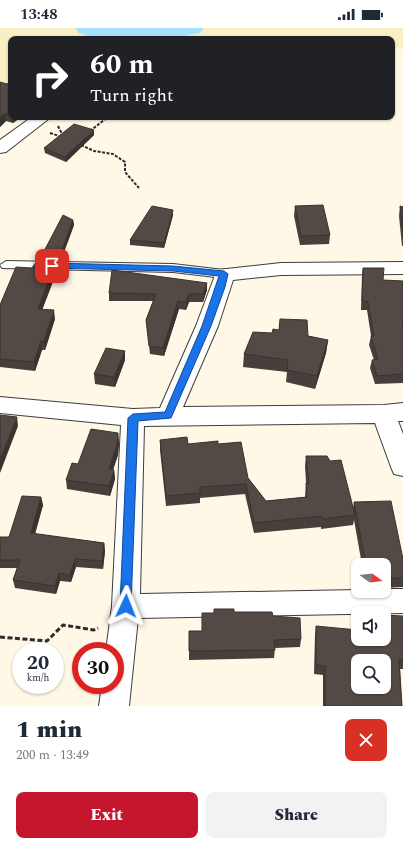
<!DOCTYPE html>
<meta charset="utf-8">
<style>
body{margin:0;font-family:Spectral,serif;background:#f2f2f3;color:#1f2937;height:100vh;display:flex;flex-direction:column;font-size:15px;white-space:nowrap}
*{box-sizing:border-box;margin:0}
p{font-size:13px;color:#747a83}
.icon{flex:none;width:22px;height:22px;fill:none;stroke:currentColor;stroke-width:2;stroke-linecap:round;stroke-linejoin:round}
.map{position:relative;height:678px;overflow:hidden}
.drawer{display:flex;flex-direction:column;background:#fff;flex:1}
.drawer>*{flex:none}
.hud{position:absolute;left:8px;top:8px;width:387px;height:84px;border-radius:8px;box-shadow:0 1px 3px #0004;background:#202124;color:#fff;overflow:hidden}
.needle{width:26px;rotate:105deg}
.fabs{position:absolute;left:351px;top:530px;display:grid;gap:8px}
.fabs a{display:grid;place-items:center;width:40px;height:40px;border-radius:8px;background:#fff;box-shadow:0 1px 3px #0004;font-size:20px}
.speed{position:absolute;left:12px;top:614px;display:flex;gap:8px;font-size:20px;font-weight:700;text-align:center}
.speed>*{display:grid;place-content:center;width:52px;height:52px;border-radius:50%;background:#fff;box-shadow:0 1px 3px #0004;line-height:1}
.speed small{font-size:10px;font-weight:400}
.speed .limit{border:6px solid #d22;background:#fff;color:#111}
.pin{position:absolute;display:grid;place-items:center;width:34px;height:34px;color:#fff;margin:-17px;border-radius:8px;box-shadow:0 2px 6px #0006}
.me{position:absolute;width:44px;margin:-22px;rotate:2deg;stroke-linejoin:round;filter:drop-shadow(0 0 3px #0008)}
.turn{display:flex;align-items:center;gap:14px;height:84px;padding:0 16px;font-size:18px}
.turn .icon{width:52px;height:52px;stroke-width:2.5}
.turn b{display:block;font-size:28px;line-height:34px}
.round{display:grid;place-items:center;flex:none;width:42px;height:42px;border-radius:8px;background:#f2f2f3}
.headline{display:flex;align-items:center;justify-content:space-between;height:68px;padding:0 16px}
h1{font-size:24px;font-weight:800;line-height:30px}
.button{display:flex;gap:8px;margin-top:auto;padding:8px 16px}
.button a{flex:1;height:46px;border-radius:8px;background:#c6162e;color:#fff;font-size:16px;font-weight:800;line-height:46px;text-align:center}
.button a+a{background:#f2f2f3;color:#1f2937}
.status{display:flex;justify-content:space-between;align-items:center;height:28px;padding:0 20px;background:#fff;direction:ltr}
.status svg{height:11px;fill:currentColor}
.map>svg:first-child{display:block}
.farmland{fill:#f8efc4}
.lines{fill:none;stroke-linecap:round;stroke-linejoin:round}
.river{fill:#a5e3fc;fill-rule:evenodd}
.lane-casing{stroke:#3d3d3d;stroke-width:2}
.street-casing{stroke:#3d3d3d;stroke-width:2}
.path-far1{stroke:#2c2c2c;stroke-width:2;stroke-dasharray:3 1.5;stroke-linecap:butt}
.path{stroke:#2c2c2c;stroke-width:3;stroke-dasharray:5 2.5;stroke-linecap:butt}
.lane{fill:#fff;fill-rule:evenodd}
.street{fill:#fff;fill-rule:evenodd}
.wall{fill:#473f3b}
.shaded-wall{fill:#3a3330}
.building{fill:#534945;stroke:#3a3330;fill-rule:evenodd}
.route{fill:#1a73e8;stroke:#114b97}
</style>
<div class="status"><b>13:48</b><svg viewBox="0 0 49 12"><path d="M0 12V9h3v3zM5 12V6h3v6zM10 12V3h3v9zM15 12V0h3v12zM26 1h20v11H26zM47 4h2v5h-2z"/></svg></div>
<div class="map">
<svg width="403" height="678" viewBox="0 0 403 678">
<rect width="100%" height="100%" fill="#fff8e7"/>
<!-- farmland -->
<polygon class="farmland" points="0,0 403,0 403,21 392,20 392,11 272,11 227,8 221,11 11,11 11,78 0,77"/>
<g class="lines">
<!-- river -->
<polygon class="river" points="75,0 204,0 200,5 167,11 88,8 79,5"/>
<!-- lane casing -->
<g class="lane-casing">
<polygon id="lane" points="6,233 173,236 224,242 230,246 224,250 173,244 2,240 0,237"/>
</g>
<!-- street casing -->
<g class="street-casing">
<g id="street">
<polygon points="32,89 51,89 6,124 0,125 0,112"/>
<polygon points="403,234 403,246 281,247 233,252 218,298 183,379 384,377 403,375 403,393 398,393 403,406 403,448 394,446 391,439 375,395 144,398 140,566 358,562 384,563 384,561 403,561 403,585 138,590 129,678 99,678 102,657 115,657 115,623 106,623 112,578 121,397 0,385 0,369 133,381 160,380 196,298 217,242 281,235"/>
</g>
</g>
<!-- path-far1 -->
<g class="path-far1">
<polyline points="58,98 63,108"/>
<polyline points="90,103 108,89"/>
<polyline points="50,105 62,109"/>
<polyline points="81,117 94,123 113,126 125,134 125,144 139,160"/>
</g>
<!-- path -->
<polyline class="path" points="0,609 47,613 63,597 94,602 98,600"/>
<!-- lane -->
<use href="#lane" class="lane"/>
<!-- street -->
<use href="#street" class="street"/>
</g>
<!-- wall -->
<g class="wall">
<polygon points="11,53 11,89 21,89 13,95 6,93 0,99 7,56"/>
<polygon points="94,107 66,134 45,125 44,120"/>
<polygon points="295,178 330,207 329,216 300,217 294,188"/>
<polygon points="400,178 403,179 403,218 402,218 399,188"/>
<polygon points="173,187 164,220 130,217 130,212"/>
<polygon points="73,192 74,197 61,232 42,232 42,227"/>
<polygon points="56,234 57,243 42,282 55,291 45,322 42,322 35,343 0,339 0,277 32,240"/>
<polygon points="363,240 383,252 403,253 403,355 375,356 370,340 372,332 374,332 369,317 371,308 367,282 361,282 362,248"/>
<polygon points="207,255 207,262 203,274 189,274 186,282 179,281 164,328 150,326 146,292 153,273 109,273 109,265"/>
<polygon points="280,291 308,308 328,312 326,325 315,361 286,354 287,344 243,339 244,326 272,305 279,302"/>
<polygon points="125,323 125,332 115,359 95,356 94,346"/>
<polygon points="118,405 119,415 118,427 113,442 114,442 115,451 110,468 67,461 66,452 78,436"/>
<polygon points="160,412 188,416 218,416 248,450 266,473 305,469 306,455 305,438 306,428 353,480 354,474 403,531 403,559 384,560 384,537 362,537 354,492 353,497 321,501 321,499 254,505 245,466 200,470 200,475 166,478 160,422"/>
<polygon points="41,469 43,477 35,506 104,515 105,523 103,541 76,539 71,554 60,553 56,566 15,560 13,552 17,540 0,540 0,509 9,509"/>
<polygon points="234,584 273,588 301,611 300,619 275,620 274,630 189,632 189,623 214,585"/>
<polygon points="403,588 403,641 400,641 402,678 323,678 323,647 314,646 315,607 316,598 358,611"/>
</g>
<!-- shaded-wall -->
<g class="shaded-wall">
<polygon points="5,85 6,93 0,99 0,89"/>
<polygon points="12,89 21,89 13,95"/>
<polygon points="94,102 94,107 66,134 65,129"/>
<polygon points="173,182 173,187 164,220 164,215"/>
<polygon points="73,192 74,197 61,232 60,227"/>
<polygon points="56,234 57,243 39,290 38,281"/>
<polygon points="207,255 207,262 203,274 203,266"/>
<polygon points="189,266 189,274 186,282 186,274"/>
<polygon points="178,273 179,281 164,328 163,320"/>
<polygon points="54,282 55,291 45,322 44,313"/>
<polygon points="328,312 326,325 315,361 317,348"/>
<polygon points="41,313 42,322 35,343 34,334"/>
<polygon points="125,323 125,332 115,359 114,349"/>
<polygon points="17,389 18,398 0,445 0,431"/>
<polygon points="118,405 119,415 118,427 110,450 109,441"/>
<polygon points="114,442 115,451 110,468 109,458"/>
<polygon points="41,469 43,477 33,513 31,505"/>
<polygon points="104,515 105,523 103,541 102,533"/>
<polygon points="75,531 76,539 71,554 70,547"/>
<polygon points="59,545 60,553 56,566 55,558"/>
</g>
<!-- building -->
<g class="building">
<polygon points="11,53 11,87 5,85 0,89 0,54 7,56"/>
<polygon points="74,96 94,102 65,129 44,120"/>
<polygon points="323,177 330,207 301,208 295,178"/>
<polygon points="152,178 173,182 164,215 130,212"/>
<polygon points="400,178 403,179 403,204"/>
<polygon points="63,187 73,192 60,227 42,227"/>
<polygon points="36,234 56,234 38,281 54,282 44,313 41,313 34,334 0,331 0,277 16,239 32,240"/>
<polygon points="363,240 384,240 383,252 403,253 403,296 402,296 403,299 403,346 377,348 372,332 378,331 371,308 374,308 368,274 362,273"/>
<polygon points="112,242 207,255 203,266 189,266 186,274 178,273 163,320 149,318 146,292 156,266 109,265"/>
<polygon points="280,291 307,292 308,308 328,312 317,348 287,342 288,332 244,326 253,304 272,305 273,301 279,302"/>
<polygon points="106,320 125,323 114,349 94,346"/>
<polygon points="0,387 17,389 0,431"/>
<polygon points="91,401 118,405 117,417 109,441 114,442 109,458 66,452 72,435 78,436"/>
<polygon points="187,409 188,416 218,413 218,416 241,414 248,450 266,473 307,469 306,455 309,455 306,428 327,428 330,433 341,432 355,487 323,491 322,488 254,495 246,456 200,459 200,465 166,468 160,412"/>
<polygon points="22,468 41,469 31,505 104,515 102,533 75,531 70,547 59,545 55,558 13,552 20,532 0,532 0,509 9,509"/>
<polygon points="391,473 403,531 403,550 384,550 384,537 366,537 354,474"/>
<polygon points="214,581 234,581 234,584 272,584 273,588 300,590 301,611 274,612 275,622 189,623 189,603 202,603 202,585 214,585"/>
<path d="M384,587L403,588V632H399L402,678H325V638L316,637V598L358,602V611H384ZM358,633H384V659H358Z"/>
</g>
<!-- route -->
<polygon class="route" points="52,235 173,238 224,243 228,246 225,259 211,298 171,390 138,393 131,578 130,581 126,583 121,581 120,578 128,390 133,386 165,384 202,298 219,248 173,243 49,240 49,236"/>
</svg>
<div class="fabs">
<a><svg class="needle" viewBox="-14 -14 28 28"><path d="M0-13l5 13h-10z" fill="#e53935"/><path d="M0 13l5-13h-10z" fill="#747a83"/></svg></a>
<a><svg class="icon" aria-label="sound" viewBox="0 0 24 24"><path d="M4 9h4l5-4v14l-5-4H4zM17 9q2 3 0 6"/></svg></a>
<a><svg class="icon" aria-label="search" viewBox="0 0 24 24"><circle cx="10" cy="10" r="6"/><path d="M15 15l6 6"/></svg></a>
</div>
<div class="speed"><div>20<small>km/h</small></div><div class="limit">30</div></div>
<div class="pin" style="left:52px;top:238px;background:#d93025"><svg class="icon" aria-label="arrive" viewBox="0 0 24 24"><path d="M6 21V4h12l-3 4 3 4H6"/></svg></div>
<svg class="me" style="left:126px;top:578px" viewBox="-20 -20 40 40"><path d="M0-17L14 15 0 8-14 15z" fill="#1a73e8" stroke="#fff" stroke-width="4"/></svg>
<div class="hud">
<div class="turn"><svg class="icon" aria-label="right" viewBox="0 0 24 24"><path d="M7 20v-9h11M14 6l5 5-5 5"/></svg><div><b>60 m</b>Turn right</div></div>
</div>
</div>
<section class="drawer">
<div class="headline"><div><h1>1 min</h1><p>200 m · 13:49</p></div><a class="round" style="background:#d93025;color:#fff"><svg class="icon" aria-label="close" viewBox="0 0 24 24"><path d="M6 6l12 12M18 6L6 18"/></svg></a></div>
<div class="button"><a>Exit</a><a>Share</a></div>
</section>
